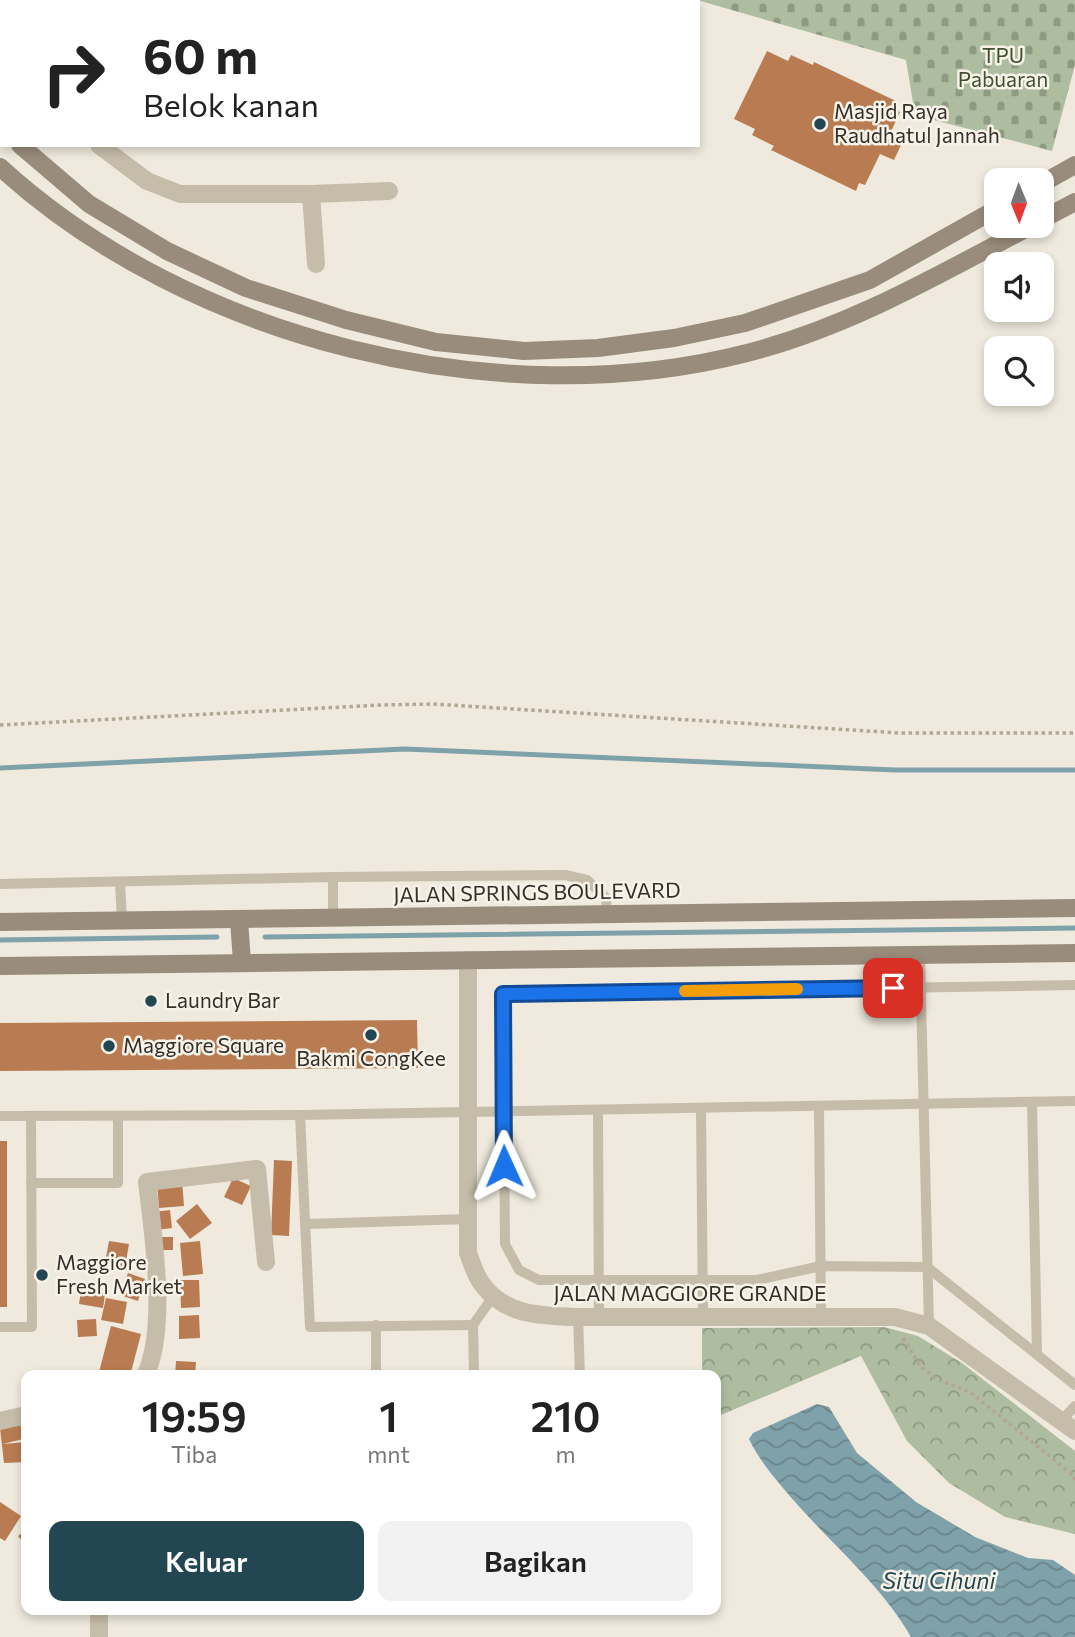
<!DOCTYPE html>
<html lang="id">
<style>
body{margin:0;font-family:Commissioner,sans-serif;background:#f2f2f2;color:#222;height:100vh;display:flex;flex-direction:column;font-size:26px;white-space:nowrap}
*{box-sizing:border-box;margin:0}
p{font-size:23px;color:#767676}
.icon{flex:none;width:38px;height:38px;fill:none;stroke:currentColor;stroke-width:2;stroke-linecap:round;stroke-linejoin:round}
.map{position:relative;flex:1;overflow:hidden}
.sheet{position:absolute;left:21px;top:1370px;width:700px;height:245px;display:flex;flex-direction:column;background:#fff;border-radius:14px;box-shadow:0 4px 10px #0003}
.sheet>*{flex:none}
.hud{position:absolute;left:0px;top:0px;width:700px;height:147px;box-shadow:0 4px 10px #0003;background:#fff;color:#222;overflow:hidden}
.needle{width:46px;rotate:179deg}
.buttons{position:absolute;left:984px;top:168px;display:grid;gap:14px}
.buttons a{display:grid;place-items:center;width:70px;height:70px;border-radius:14px;background:#fff;box-shadow:0 4px 10px #0003;font-size:35px}
.pin{position:absolute;display:grid;place-items:center;width:60px;height:60px;color:#fff;margin:-30px;border-radius:14px;box-shadow:0 4px 10px #0006}
.me{position:absolute;width:77px;margin:-38px;rotate:359deg;stroke-linejoin:round;filter:drop-shadow(0 0 5px #0008)}
.turn{display:flex;align-items:center;gap:24px;height:147px;padding:0 28px;font-size:32px}
.turn .icon{width:91px;height:91px;stroke-width:2.5}
.turn b{display:block;font-size:49px;line-height:60px}
.eta{display:flex;justify-content:space-evenly;align-items:center;height:119px;text-align:center}
.eta b{font-size:42px;font-weight:600;line-height:49px}
.action{display:flex;gap:14px;margin-top:auto;padding:14px 28px}
.action a{flex:1;height:80px;border-radius:14px;background:#234752;color:#fff;font-size:28px;font-weight:600;line-height:80px;text-align:center}
.action a+a{background:#f2f2f2;color:#222}
.map>svg:first-child{display:block}
.cemetery{fill:url(#cemetery-stones)}
.park{fill:url(#park-crowns)}
.water{fill:url(#water-waves)}
.lines{fill:none;stroke-linecap:round;stroke-linejoin:round}
.stream{stroke:#7fa1a9;stroke-width:5}
.building{fill:#b97c52}
.path{stroke:#b2a695;stroke-width:3.5;stroke-dasharray:3.5 3.5;stroke-linecap:butt}
.service{stroke:#c6bcaa;stroke-width:10}
.minor{stroke:#c6bcaa;stroke-width:18}
.secondary{stroke:#9a8c7c;stroke-width:18}
.route-casing{stroke:#114b97;stroke-width:18}
.route{stroke:#1a73e8;stroke-width:12}
.slow{stroke:#f59e0b;stroke-width:12}
.poi-dot{fill:#234752;stroke:#f8f3e9;stroke-width:2.5}
.labels{text-anchor:middle;stroke-width:5;stroke-linejoin:round;paint-order:stroke}
.park-label{font-size:21px;fill:#3f502f;stroke:#f8f3e9}
.poi-label{font-size:21px;fill:#352f29;stroke:#f8f3e9;text-anchor:start}
.street-label{font-size:21px;fill:#352f29;stroke:#f8f3e9}
.water-label{font-size:23px;font-style:italic;fill:#234752;stroke:#f8f3e9}
</style>
<div class="map">
<svg width="1075" height="1637" viewBox="0 0 1075 1637">
<defs>
<pattern id="cemetery-stones" width="16" height="16" patternUnits="userSpaceOnUse" patternTransform="scale(1.75)"><rect width="16" height="16" fill="#aebd9f"/><path d="M2 7V4a2 2 0 0 1 4 0v3zM10 15v-3a2 2 0 0 1 4 0v3z" fill="#8e9a82"/></pattern>
<pattern id="park-crowns" width="20" height="18" patternUnits="userSpaceOnUse" patternTransform="scale(1.75)"><rect width="20" height="18" fill="#aebd9f"/><path d="M2 6a3 3 0 1 1 6 0M12 15a3 3 0 1 1 6 0" fill="none" stroke="#8e9a82"/></pattern>
<pattern id="water-waves" width="16" height="10" patternUnits="userSpaceOnUse" patternTransform="scale(1.75)"><rect width="16" height="10" fill="#7fa1a9"/><path d="M0 5q4-4 8 0t8 0" fill="none" stroke="#69848a"/></pattern>
</defs>
<rect width="100%" height="100%" fill="#efeadd"/>
<!-- cemetery -->
<polygon class="cemetery" points="697,0 1075,0 1075,65 1052,151 915,115 906,60"/>
<!-- park -->
<polygon class="park" points="884,1327 918,1336 962,1363 1075,1451 1075,1534 1005,1517 949,1483 907,1441 861,1356 716,1417 716,1376 702,1375 702,1328"/>
<!-- water -->
<path class="water" d="M817,1404L829,1407L857,1453L916,1502L975,1537L1028,1558L1053,1560L1075,1575V1637H911C880,1582 823,1537 783,1488C770,1472 758,1458 749,1439L753,1433Z"/>
<g class="lines">
<!-- stream -->
<g class="stream">
<polyline points="0,768 405,749 895,770 1075,770"/>
<polyline points="265,937 1075,928"/>
<polyline points="0,940 217,937"/>
</g>
</g>
<!-- building -->
<g class="building">
<polygon points="767,51 788,61 791,55 813,65 814,62 898,102 895,110 900,112 888,138 901,145 894,160 880,154 865,185 859,183 856,191 771,150 774,146 752,135 755,129 734,119"/>
<polygon points="417,1020 418,1068 0,1071 0,1023"/>
<rect x="0" y="1141" width="7" height="166"/>
<polygon points="274,1160 292,1161 289,1236 271,1235"/>
<polygon points="233,1178 251,1186 242,1205 224,1197"/>
<polygon points="182,1180 184,1206 159,1208 157,1182"/>
<polygon points="197,1204 212,1223 190,1239 176,1221"/>
<polygon points="170,1210 172,1228 156,1230 154,1212"/>
<polygon points="158,1237 173,1237 173,1250 159,1250"/>
<polygon points="109,1241 129,1244 125,1267 105,1263"/>
<polygon points="200,1241 203,1274 183,1276 180,1243"/>
<polygon points="128,1273 145,1279 138,1301 120,1295"/>
<polygon points="180,1280 199,1280 200,1307 181,1308"/>
<polygon points="82,1284 106,1288 103,1308 79,1304"/>
<polygon points="106,1298 127,1302 123,1324 101,1320"/>
<polygon points="199,1315 200,1338 179,1339 179,1316"/>
<polygon points="96,1319 97,1336 78,1337 77,1320"/>
<polygon points="111,1326 141,1334 130,1376 98,1376"/>
<polygon points="176,1361 196,1362 195,1376 175,1376"/>
<polygon points="20,1423 23,1439 3,1444 26,1442 26,1462 4,1463 0,1428"/>
<polygon points="0,1502 21,1516 5,1541 0,1538"/>
<polygon points="26,1530 26,1546 18,1536"/>
</g>
<g class="lines">
<!-- path -->
<g class="path">
<polyline points="0,725 381,705 433,704 900,733 1075,733"/>
<polyline points="903,1338 920,1366 936,1379 970,1392 1073,1475 1075,1481"/>
</g>
<!-- service -->
<g class="service">
<polyline points="333,877 333,919"/>
<polyline points="120,882 122,921"/>
<polyline points="0,884 333,877 565,875 587,880 606,898 607,915"/>
<polyline points="920,955 929,1326"/>
<polyline points="1075,985 503,994 505,1244 519,1270 539,1280 757,1280 821,1266 927,1267 1075,1385"/>
<polyline points="1032,1102 1037,1354"/>
<polyline points="819,1107 821,1317"/>
<polyline points="701,1109 703,1316"/>
<polyline points="598,1111 599,1317"/>
<polyline points="0,1116 300,1115"/>
<polyline points="31,1183 118,1183 118,1116"/>
<polyline points="307,1224 468,1219"/>
<polyline points="578,1317 580,1376"/>
<polyline points="376,1325 376,1376"/>
<polyline points="473,1325 310,1327 300,1115 1075,1101"/>
<polyline points="0,1327 32,1327 31,1116"/>
<polyline points="474,1376 473,1325 494,1295"/>
<polyline points="1062,1420 1075,1406"/>
</g>
<!-- minor -->
<g class="minor">
<polyline points="369,0 370,2"/>
<polyline points="0,39 2,42"/>
<polyline points="99,145 147,181 180,194 311,194 389,191"/>
<polyline points="311,194 316,264"/>
<path d="M468,960V1253C472,1263 475,1275 482,1284C505,1316 542,1316 578,1317H895L929,1326L1075,1431"/>
<path d="M145,1376C168,1329 153,1234 147,1182L257,1169L266,1262"/>
<polyline points="0,1421 26,1415"/>
<polyline points="99,1637 99,1610"/>
</g>
<!-- secondary -->
<g class="secondary">
<polyline points="0,126 2,128"/>
<polyline points="20,145 89,204 167,251 246,288 346,320 436,342 524,351 598,348 674,338 745,323 870,280 996,209"/>
<path d="M0,167C189,340 498,417 747,353C849,327 938,275 1031,226"/>
<polyline points="1041,184 1075,165"/>
<polyline points="1041,220 1075,202"/>
<polyline points="239,920 242,962"/>
<polyline points="0,922 1075,908"/>
<polyline points="0,966 1075,953"/>
</g>
</g>
<g class="lines">
<!-- route casing -->
<g class="route-casing">
<polyline id="route" points="504,1166 503,994 893,988"/>
</g>
<!-- route -->
<use href="#route" class="route"/>
<!-- slow -->
<polyline class="slow" points="685,991 797,989"/>
</g>
<!-- markers -->
<g class="poi-dot">
<circle cx="820" cy="124" r="7"/>
<circle cx="151" cy="1001" r="7"/>
<circle cx="371" cy="1035" r="7"/>
<circle cx="109" cy="1046" r="7"/>
<circle cx="42" cy="1275" r="7"/>
</g>
<g class="labels">
<!-- park labels -->
<g class="park-label">
<text x="1003" y="63">TPU<tspan x="1003" dy="24">Pabuaran</tspan></text>
</g>
<!-- poi labels -->
<g class="poi-label">
<text x="834" y="119">Masjid Raya<tspan x="834" dy="24">Raudhatul Jannah</tspan></text>
<text x="165" y="1008">Laundry Bar</text>
<text x="123" y="1053">Maggiore Square</text>
<text x="371" y="1066" text-anchor="middle">Bakmi CongKee</text>
<text x="56" y="1270">Maggiore<tspan x="56" dy="24">Fresh Market</tspan></text>
</g>
<!-- street labels -->
<g class="street-label">
<text transform="translate(537 893) rotate(-1)" y="7">JALAN SPRINGS BOULEVARD</text>
<text x="690" y="1301">JALAN MAGGIORE GRANDE</text>
</g>
<!-- water labels -->
<g class="water-label">
<text x="939" y="1589">Situ Cihuni</text>
</g>
</g>
</svg>
<div class="buttons">
<a><svg class="needle" viewBox="-14 -14 28 28"><path d="M0-13l5 13h-10z" fill="#e53935"/><path d="M0 13l5-13h-10z" fill="#767676"/></svg></a>
<a><svg class="icon" aria-label="sound" viewBox="0 0 24 24"><path d="M4 9h4l5-4v14l-5-4H4zM17 9q2 3 0 6"/></svg></a>
<a><svg class="icon" aria-label="search" viewBox="0 0 24 24"><circle cx="10" cy="10" r="6"/><path d="M15 15l6 6"/></svg></a>
</div>
<div class="pin" style="left:893px;top:988px;background:#d93025"><svg class="icon" aria-label="arrive" viewBox="0 0 24 24"><path d="M6 21V4h12l-3 4 3 4H6"/></svg></div>
<svg class="me" style="left:504px;top:1166px" viewBox="-20 -20 40 40"><path d="M0-17L14 15 0 8-14 15z" fill="#1a73e8" stroke="#fff" stroke-width="4"/></svg>
<div class="hud">
<div class="turn"><svg class="icon" aria-label="right" viewBox="0 0 24 24"><path d="M7 20v-9h11M14 6l5 5-5 5"/></svg><div><b>60 m</b>Belok kanan</div></div>
</div>
<section class="sheet">
<div class="eta">
<div><b>19:59</b><p>Tiba</p></div>
<div><b>1</b><p>mnt</p></div>
<div><b>210</b><p>m</p></div>
</div>
<div class="action"><a>Keluar</a><a>Bagikan</a></div>
</section>
</div>
